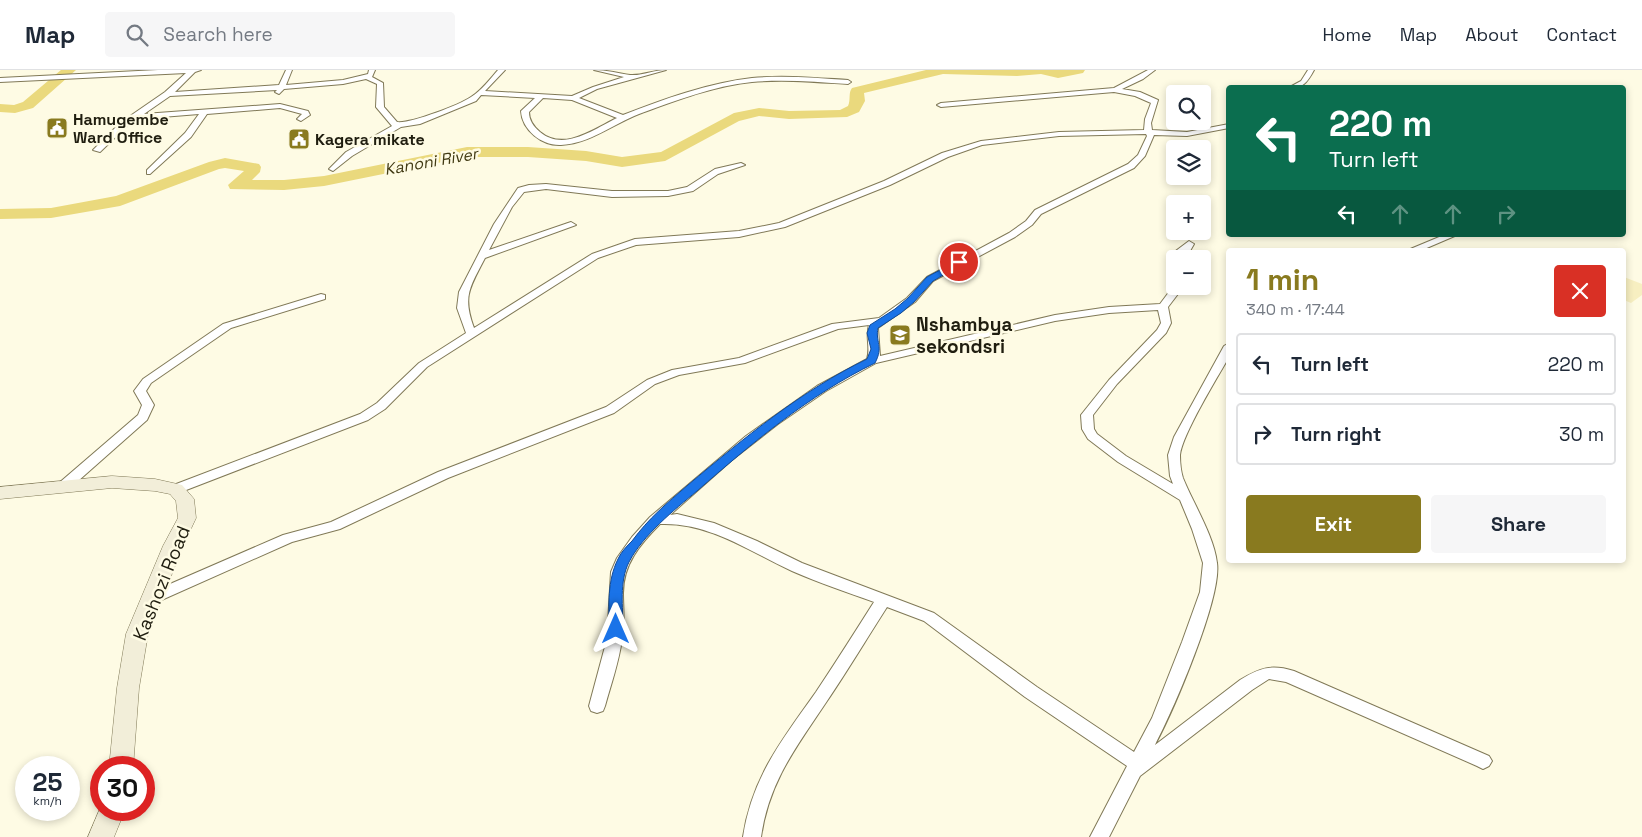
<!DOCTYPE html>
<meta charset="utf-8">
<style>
body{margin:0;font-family:"Space Grotesk",sans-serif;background:#f6f6f7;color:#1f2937;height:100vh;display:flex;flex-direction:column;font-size:19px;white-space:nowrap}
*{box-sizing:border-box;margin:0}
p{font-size:16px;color:#747a83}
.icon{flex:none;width:28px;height:28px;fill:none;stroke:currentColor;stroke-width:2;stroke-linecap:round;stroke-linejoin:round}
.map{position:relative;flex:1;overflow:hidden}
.side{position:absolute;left:1226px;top:178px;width:400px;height:315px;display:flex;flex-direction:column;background:#fff;border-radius:5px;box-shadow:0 2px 8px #0003}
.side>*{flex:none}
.banner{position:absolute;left:1226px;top:15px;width:400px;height:152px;border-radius:5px;box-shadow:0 2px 8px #0003;background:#0b6e4f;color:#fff;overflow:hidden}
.controls{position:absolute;left:1166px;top:15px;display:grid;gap:10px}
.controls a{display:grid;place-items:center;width:45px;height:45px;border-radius:5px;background:#fff;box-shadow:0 2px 8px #0003;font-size:25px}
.speed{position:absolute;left:15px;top:686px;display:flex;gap:10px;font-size:25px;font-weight:700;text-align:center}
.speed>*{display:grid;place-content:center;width:65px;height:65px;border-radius:50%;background:#fff;box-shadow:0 2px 8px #0003;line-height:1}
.speed small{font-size:12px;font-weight:400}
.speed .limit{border:8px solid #d22;background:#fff;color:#111}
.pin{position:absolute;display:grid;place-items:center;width:42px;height:42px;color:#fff;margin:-21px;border:2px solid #fff;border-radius:50%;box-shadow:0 1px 5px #0007}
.me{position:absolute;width:55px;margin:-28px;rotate:0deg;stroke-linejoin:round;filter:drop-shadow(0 0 4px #0008)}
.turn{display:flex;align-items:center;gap:18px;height:105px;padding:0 20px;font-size:22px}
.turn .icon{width:65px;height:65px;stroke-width:2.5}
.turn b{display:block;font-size:35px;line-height:42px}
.lanes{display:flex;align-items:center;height:48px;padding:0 20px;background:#0003;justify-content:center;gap:25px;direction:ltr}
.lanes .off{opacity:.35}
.round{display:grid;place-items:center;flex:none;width:52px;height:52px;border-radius:5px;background:#f6f6f7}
.overview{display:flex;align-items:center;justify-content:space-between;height:85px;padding:0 20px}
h1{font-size:30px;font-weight:800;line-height:38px;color:#897a1f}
.primary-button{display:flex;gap:10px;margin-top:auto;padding:10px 20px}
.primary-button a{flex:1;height:58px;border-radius:5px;background:#897a1f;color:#fff;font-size:20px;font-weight:800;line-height:58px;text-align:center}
.primary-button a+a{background:#f6f6f7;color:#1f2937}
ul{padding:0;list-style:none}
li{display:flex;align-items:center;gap:15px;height:62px;margin:0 10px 8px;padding:0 10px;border:2px solid #e0e1e3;border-radius:5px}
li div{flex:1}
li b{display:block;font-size:19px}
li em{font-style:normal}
header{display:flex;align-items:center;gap:30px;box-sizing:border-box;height:70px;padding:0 25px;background:#fff;border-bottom:1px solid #e0e1e3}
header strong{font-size:24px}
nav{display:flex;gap:28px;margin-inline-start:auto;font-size:18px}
.search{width:350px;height:45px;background:#f6f6f7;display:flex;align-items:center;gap:12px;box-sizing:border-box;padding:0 18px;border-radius:5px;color:#747a83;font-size:19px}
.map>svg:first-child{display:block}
.built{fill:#f7efc1}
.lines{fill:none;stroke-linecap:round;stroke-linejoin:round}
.river{fill:#ead97d;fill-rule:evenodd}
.street-casing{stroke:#807957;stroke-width:2}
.secondary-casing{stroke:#807957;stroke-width:1}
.street{fill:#fff;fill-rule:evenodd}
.secondary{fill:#f2eed9;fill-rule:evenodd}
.route{fill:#1a73e8;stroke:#114b97}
.labels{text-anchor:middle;stroke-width:5;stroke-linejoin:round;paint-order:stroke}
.far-poi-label{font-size:16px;font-weight:bold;fill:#201e10;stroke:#fefbe4;text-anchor:start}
.far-water-label{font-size:16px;font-style:italic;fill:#413a13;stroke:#fefbe4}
.poi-label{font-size:19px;font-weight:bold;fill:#201e10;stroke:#fefbe4;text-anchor:start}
.street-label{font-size:19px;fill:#201e10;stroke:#fefbe4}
</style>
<header>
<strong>Map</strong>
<div class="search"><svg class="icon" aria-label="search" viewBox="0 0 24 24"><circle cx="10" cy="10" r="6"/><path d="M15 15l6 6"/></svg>Search here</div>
<nav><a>Home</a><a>Map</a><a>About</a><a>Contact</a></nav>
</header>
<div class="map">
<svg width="1642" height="767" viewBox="0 0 1642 767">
<rect width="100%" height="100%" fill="#fefbe4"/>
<!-- built -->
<polygon class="built" points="1624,207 1642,214 1642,225 1631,233 1624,230"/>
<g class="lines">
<!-- river -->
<g class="river">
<polygon points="61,0 76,0 33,38 15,43 0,42 0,34 14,35 23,32"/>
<path d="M926,0H1085L1083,3L1058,8L1041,4L1017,6L943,4L864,23L865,31L859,42L847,47L789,49L759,46L739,51L665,91L622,97L586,91L528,87H467L324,116L284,120L230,119L228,115L244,101L225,98L219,99L120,136L51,148L0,149V139L51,138L116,126L209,92L225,88L259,94L261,97L260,102L252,110H284L324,106L467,77H528L586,81L622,87L661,82L734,43L759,38L789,41L840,40L848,36C851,30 848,23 852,18Z"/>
</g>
<!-- street casing -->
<g class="street-casing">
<g id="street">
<path d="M158,0H201L195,2L175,22L279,15L286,0H292L286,15L343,10L368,4L369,0H375L372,7L383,13L384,37L397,52C410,54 459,35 471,27C481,21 490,9 498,0H505L485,21L572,26L593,17L624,7L594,0C606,0 618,3 630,5C642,6 654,0 666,0L597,19L579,28L623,45C664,29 708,13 752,8C784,5 816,8 848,10L851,12L848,14C816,12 784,9 752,12C713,16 675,31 639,44C613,54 589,74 561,75C542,76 522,60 521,41L535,28L481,25L476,31L420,54L401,57L352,86L333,101L329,99L346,82L392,56L376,37L377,14L366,9L343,14L284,19L279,24L275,22L277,20L170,26L144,44L280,34L308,41L310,45L301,51L297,49L302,44L280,38L207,44L191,67L150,104H147V100L185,63L199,44L137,49L126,57L100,82L93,80L120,53L165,22L186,3L0,12V8ZM543,28L572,30L617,48C594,59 564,82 540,62C533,56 529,50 529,42Z"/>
<path d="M1148,0H1155L1143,9L1122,19L1140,22L1158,30L1151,53L1152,60L1187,62L1229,54V58L1187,66L1154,65L1145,86L1134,98L1041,144L1032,155L1015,167L933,211L915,232L878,258L880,286L1055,245L1109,237L1160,234L1175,214V216H1184L1168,237L1171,253L1166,263L1117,314L1093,345L1094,359L1097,364L1126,386L1173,414L1170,406L1168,385L1174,367L1224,276L1229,273V287C1217,308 1182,365 1180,385C1180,392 1181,402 1183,408C1193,433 1214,466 1217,493C1222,528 1173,641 1155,675L1240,610C1260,598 1271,594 1294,601L1489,686L1492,691L1489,696L1483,699L1477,696L1286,612L1269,609L1252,620L1140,706L1109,767H1090L1127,696L1025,627L924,551L887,537C867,568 848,600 827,631C797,676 769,711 761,767H743C752,707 782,670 816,622C836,592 855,562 874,532C847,522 819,513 792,501C749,481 709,452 660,454C640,474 623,494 623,523C623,539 625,554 622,569C619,592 611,614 605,636L603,641L597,643L591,641L589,636L607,569L611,502L617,488L632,467L650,447L746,366L817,316L867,289C871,278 865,266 869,255L838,259L745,293L679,305L655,314L614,343L448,408L340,459L292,472L157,532L152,534L147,532L145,528L147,524L283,465L331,452L438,402L606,337L647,310L672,300L739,288L832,254L879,248L907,228L927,207L1009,163L1026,151L1035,140L1128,94L1138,85L1147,66L1146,64L1059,66L982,75L948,87L890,115L785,157L739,167L636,175L598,188L427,297L385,339L368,350L181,422H171L169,419L171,416L360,344L377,333L419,293L466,263L457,238L459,222L494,154L518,118L529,115L546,114L612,121H668L687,117L715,99L741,93L745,95L718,104L693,121L668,126L612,127L546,119L524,122L512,137L489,180L568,153L571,152L576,155L485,188C470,217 462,226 474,258L592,184L635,169L739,161L779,153L884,111L942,83L981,71L1059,62L1144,60L1145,49L1151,33L1135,26L1114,22L941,37L937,35L941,33L1114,18ZM1158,240L1161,253L1157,260L1109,310L1081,345L1082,359L1088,369L1118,392L1180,430L1192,459L1203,493L1200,522L1182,572L1152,648L1134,682L1037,617L934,543L802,493L757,471L714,453L677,444L670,445L732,390L778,354L826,321L876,293L1055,251L1109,243Z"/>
<path d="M1308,0H1314C1307,13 1303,18 1288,18L1301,11Z"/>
<polygon points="1444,165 1457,165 1422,180 1408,180"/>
<polygon points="1189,171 1194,174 1190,181 1180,186 1180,189 1175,189 1175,192 1172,191 1170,189 1173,183"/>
<polygon points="321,224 325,225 325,229 231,258 151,313 146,321 154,335 147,350 69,419 59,419 58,416 59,413 138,345 142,335 134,321 143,309 223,254"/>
</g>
</g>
<!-- secondary casing -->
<g class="secondary-casing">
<g id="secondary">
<polygon points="112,406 155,409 182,415 194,429 196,448 183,476 148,564 139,618 133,698 109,698 117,618 126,564 163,476 178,448 176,431 170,424 155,421 112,418 0,429 0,417"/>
<polygon points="101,736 101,740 125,740 114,767 88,767"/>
</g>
</g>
<!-- street -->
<use href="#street" class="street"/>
<!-- secondary -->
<use href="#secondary" class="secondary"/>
</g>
<!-- route -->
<path class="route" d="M959,190L964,192L962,194L933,211L914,232L901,243L878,258C875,272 884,276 875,293C809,325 752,373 697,421C674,440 643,465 629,492C619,512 623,537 623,559L621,563L616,565L612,563L609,559C609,535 607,511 618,489C621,482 627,476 632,471C649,448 666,434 688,415C744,368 801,321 867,289L871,279L867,263L870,255L895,239L908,228L927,207Z"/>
<!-- icons -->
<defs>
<g id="civic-square" transform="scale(1.125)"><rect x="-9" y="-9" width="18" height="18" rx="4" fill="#897a1f" stroke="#fefbe4"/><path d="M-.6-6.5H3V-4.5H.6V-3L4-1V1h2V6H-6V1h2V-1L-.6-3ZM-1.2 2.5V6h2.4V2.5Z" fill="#fff"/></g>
<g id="school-square" transform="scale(1.125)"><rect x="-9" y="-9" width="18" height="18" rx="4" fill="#897a1f" stroke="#fefbe4"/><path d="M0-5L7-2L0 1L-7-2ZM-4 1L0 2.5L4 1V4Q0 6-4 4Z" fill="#fff"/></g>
</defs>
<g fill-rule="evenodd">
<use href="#civic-square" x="57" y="58"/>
<use href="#civic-square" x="299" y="69"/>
<use href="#school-square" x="900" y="265"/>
</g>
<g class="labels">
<!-- far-poi labels -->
<g class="far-poi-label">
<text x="73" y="55">Hamugembe<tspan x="73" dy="18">Ward Office</tspan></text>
<text x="315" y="75">Kagera mikate</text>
</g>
<!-- far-water labels -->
<g class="far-water-label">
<text transform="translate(431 91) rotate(-10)" y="6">Kanoni River</text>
</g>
<!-- poi labels -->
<g class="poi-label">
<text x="916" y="261">Nshambya<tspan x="916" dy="22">sekondsri</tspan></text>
</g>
<!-- street labels -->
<g class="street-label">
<text transform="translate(161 513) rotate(-68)" y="7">Kashozi Road</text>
</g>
</g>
</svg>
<div class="controls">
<a><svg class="icon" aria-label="search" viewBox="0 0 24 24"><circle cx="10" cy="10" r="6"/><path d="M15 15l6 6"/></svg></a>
<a><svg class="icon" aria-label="layers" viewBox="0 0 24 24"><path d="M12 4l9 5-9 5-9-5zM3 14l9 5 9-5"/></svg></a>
<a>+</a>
<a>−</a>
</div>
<div class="speed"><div>25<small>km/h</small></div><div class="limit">30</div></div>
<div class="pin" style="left:959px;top:192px;background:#d93025"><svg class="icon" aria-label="arrive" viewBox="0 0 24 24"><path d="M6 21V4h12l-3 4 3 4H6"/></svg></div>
<svg class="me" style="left:616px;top:559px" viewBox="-20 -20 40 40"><path d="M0-17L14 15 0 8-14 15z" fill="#1a73e8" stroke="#fff" stroke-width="4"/></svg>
<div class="banner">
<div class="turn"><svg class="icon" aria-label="left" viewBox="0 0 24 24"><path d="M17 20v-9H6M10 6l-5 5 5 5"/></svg><div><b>220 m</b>Turn left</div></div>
<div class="lanes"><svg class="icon" aria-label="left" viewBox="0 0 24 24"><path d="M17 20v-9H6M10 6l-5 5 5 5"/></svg><svg class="icon off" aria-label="ahead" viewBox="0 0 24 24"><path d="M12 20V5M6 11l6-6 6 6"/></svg><svg class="icon off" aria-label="ahead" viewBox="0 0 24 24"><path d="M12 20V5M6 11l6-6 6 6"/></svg><svg class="icon off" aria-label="right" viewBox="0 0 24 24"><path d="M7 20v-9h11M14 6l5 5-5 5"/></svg></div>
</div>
<section class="side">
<div class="overview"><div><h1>1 min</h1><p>340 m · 17:44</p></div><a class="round" style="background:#d93025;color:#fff"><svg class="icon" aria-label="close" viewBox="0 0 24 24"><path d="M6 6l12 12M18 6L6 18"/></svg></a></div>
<ul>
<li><svg class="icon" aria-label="left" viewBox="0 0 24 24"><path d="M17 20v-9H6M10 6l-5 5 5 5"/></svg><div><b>Turn left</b></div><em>220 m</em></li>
<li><svg class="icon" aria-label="right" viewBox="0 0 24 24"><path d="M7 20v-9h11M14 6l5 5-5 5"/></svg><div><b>Turn right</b></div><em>30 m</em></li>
</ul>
<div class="primary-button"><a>Exit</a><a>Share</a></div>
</section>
</div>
